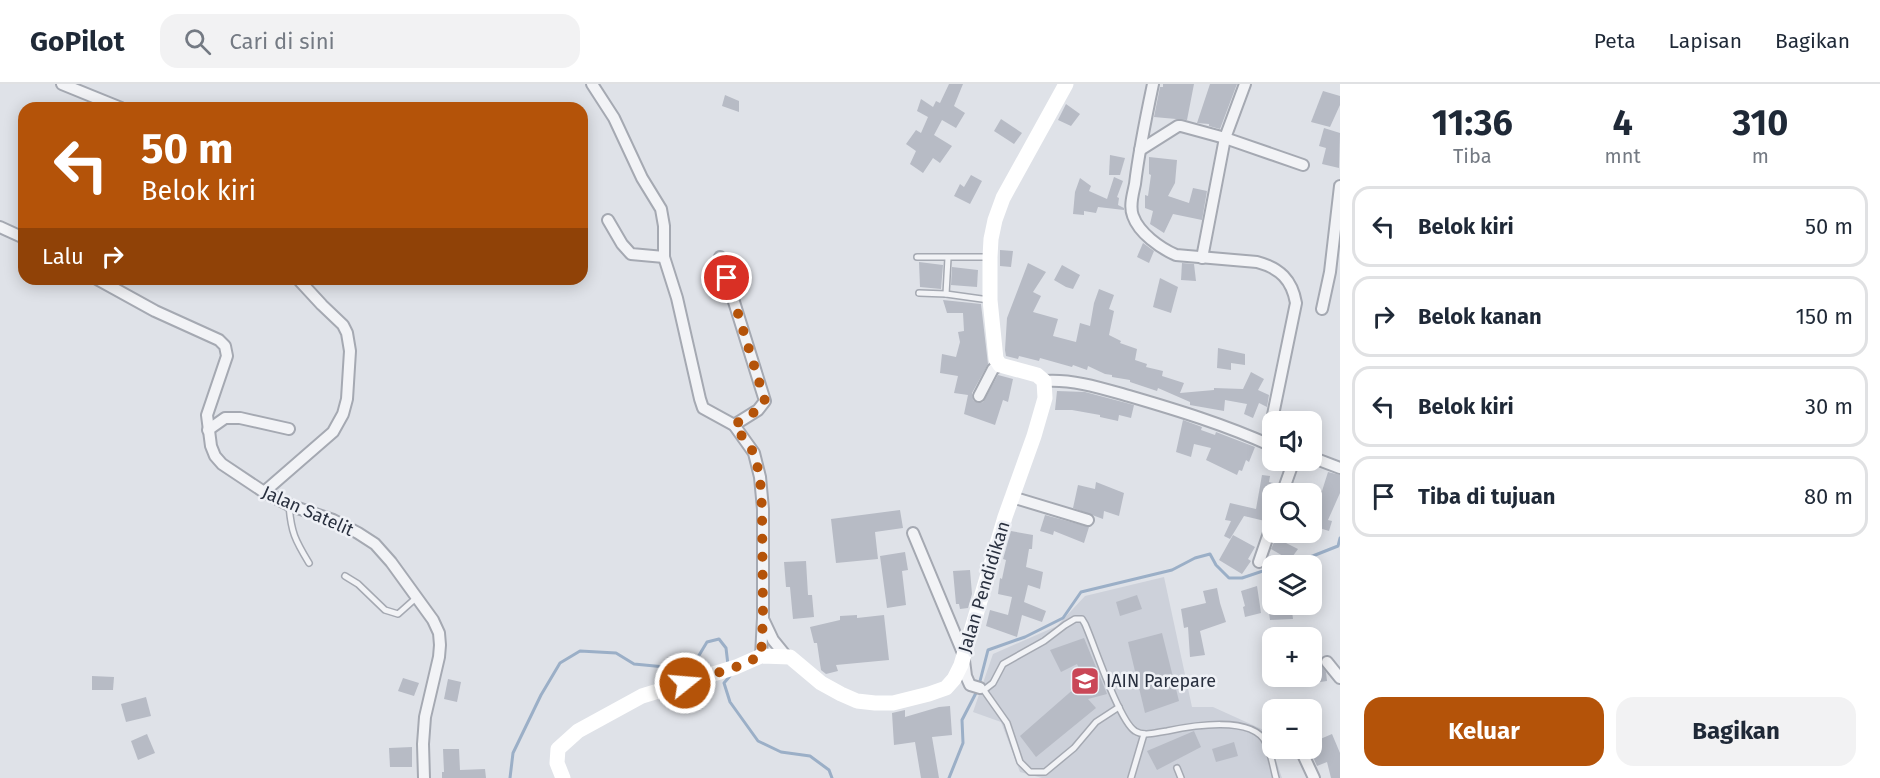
<!DOCTYPE html>
<html lang="id">
<meta charset="utf-8">
<style>
body{margin:0;font-family:"Fira Sans",sans-serif;background:#f2f2f3;color:#1f2937;height:100vh;display:flex;flex-direction:column;font-size:22px;white-space:nowrap}
*{box-sizing:border-box;margin:0}
p{font-size:20px;color:#747a83}
.icon{flex:none;width:33px;height:33px;fill:none;stroke:currentColor;stroke-width:2;stroke-linecap:round;stroke-linejoin:round}
.map{position:relative;flex:1;overflow:hidden}
.sheet{display:flex;flex-direction:column;background:#fff;width:540px}
.sheet>*{flex:none}
.guide{position:absolute;left:18px;top:18px;width:570px;height:183px;border-radius:18px;box-shadow:0 3px 15px #0003;background:#b45309;color:#fff;overflow:hidden}
.fabs{position:absolute;left:1262px;top:327px;display:grid;gap:12px}
.fabs a{display:grid;place-items:center;width:60px;height:60px;border-radius:12px;background:#fff;box-shadow:0 3px 15px #0003;font-size:30px}
.pin{position:absolute;display:grid;place-items:center;width:51px;height:51px;color:#fff;margin:-26px;border:3px solid #fff;border-radius:50%;box-shadow:0 2px 6px #0007}
.me{position:absolute;width:66px;margin:-33px;rotate:73deg;stroke-linejoin:round;filter:drop-shadow(0 0 4px #0008)}
.turn{display:flex;align-items:center;gap:21px;height:126px;padding:0 24px;font-size:27px}
.turn .icon{width:78px;height:78px;stroke-width:2.5}
.turn b{display:block;font-size:42px;line-height:51px}
.then{display:flex;align-items:center;height:57px;padding:0 24px;background:#0003;gap:12px;font-size:22px}
.eta{display:flex;justify-content:space-evenly;align-items:center;height:102px;text-align:center}
.eta b{font-size:36px;font-weight:700;line-height:42px}
.action{display:flex;gap:12px;margin-top:auto;padding:12px 24px}
.action a{flex:1;height:69px;border-radius:18px;background:#b45309;color:#fff;font-size:24px;font-weight:700;line-height:69px;text-align:center}
.action a+a{background:#f2f2f3;color:#1f2937}
ul{padding:0;list-style:none}
li{display:flex;align-items:center;gap:18px;height:81px;margin:0 12px 9px;padding:0 12px;border:3px solid #e0e1e3;border-radius:18px}
li div{flex:1}
li b{display:block;font-size:22px}
li em{font-style:normal}
header{display:flex;align-items:center;gap:36px;box-sizing:border-box;height:84px;padding:0 30px;background:#fff;border-bottom:2px solid #e0e1e3}
header strong{font-size:28px}
nav{display:flex;gap:33px;margin-inline-start:auto;font-size:21px}
.search{width:420px;height:54px;background:#f2f2f3;display:flex;align-items:center;gap:15px;box-sizing:border-box;padding:0 21px;border-radius:18px;color:#747a83;font-size:22px}
main{display:flex;flex:1;min-height:0}
.map>svg:first-child{display:block}
.built{fill:#cdd1da}
.lines{fill:none;stroke-linecap:round;stroke-linejoin:round}
.stream{stroke:#9bafc7;stroke-width:3}
.building{fill:#b7bbc5}
.lane-casing{stroke:#a5a9b2;stroke-width:8}
.street-casing{stroke:#a5a9b2;stroke-width:14}
.lane{stroke:#f2f3f6;stroke-width:5}
.street{stroke:#f2f3f6;stroke-width:10}
.secondary{stroke:#fff;stroke-width:15}
.route{stroke:#b45309;stroke-width:10;stroke-dasharray:0 18}
.labels{text-anchor:middle;stroke-width:5;stroke-linejoin:round;paint-order:stroke}
.street-label{font-size:18px;fill:#29303f;stroke:#eff1f6}
.poi-label{font-size:18px;fill:#29303f;stroke:#eff1f6;text-anchor:start}
</style>
<header>
<strong>GoPilot</strong>
<div class="search"><svg class="icon" aria-label="search" viewBox="0 0 24 24"><circle cx="10" cy="10" r="6"/><path d="M15 15l6 6"/></svg>Cari di sini</div>
<nav><a>Peta</a><a>Lapisan</a><a>Bagikan</a></nav>
</header>
<main>
<div class="map">
<svg width="1340" height="694" viewBox="0 0 1340 694">
<rect width="100%" height="100%" fill="#dfe2e8"/>
<!-- built -->
<polygon class="built" points="1164,493 1192,623 1213,623 1266,647 1282,694 1042,694 1020,688 1001,638 973,628 993,570 1057,542 1085,512"/>
<g class="lines">
<!-- stream -->
<g class="stream">
<polyline points="1283,482 1295,479 1338,462 1340,454"/>
<polyline points="730,590 730,592 724,599 730,618 758,657 781,668 810,672 829,686 832,694"/>
<polyline points="979,601 988,566 1025,553 1063,534 1081,508 1172,486 1195,474 1210,470 1216,481 1229,494 1242,494 1272,484"/>
<polyline points="510,694 513,669 541,611 560,579 580,567 616,569 634,580 665,583 695,578 707,558 719,555 726,564 728,581"/>
<polyline points="949,694 963,659 962,636 977,607"/>
</g>
</g>
<!-- building -->
<g class="building">
<polygon points="949,0 963,0 954,22 965,29 956,44 942,36 934,51 952,62 940,79 933,74 923,89 910,80 916,67 906,60 916,46 921,49 928,33 917,27 921,15 933,23 936,17 940,19"/>
<polygon points="1163,0 1194,0 1187,36 1154,33 1160,3 1163,3"/>
<polygon points="1210,0 1237,0 1220,45 1209,42 1209,40 1197,39"/>
<polygon points="1323,7 1340,12 1340,21 1330,43 1311,38"/>
<polygon points="725,11 739,17 739,28 722,22"/>
<polygon points="1066,20 1080,30 1071,42 1058,36"/>
<polygon points="1001,35 1022,49 1014,60 994,47"/>
<polygon points="1324,44 1340,49 1339,84 1322,80 1326,64 1319,62"/>
<polygon points="1110,71 1125,74 1120,91 1109,91"/>
<polygon points="1149,73 1177,76 1175,99 1168,112 1189,119 1193,104 1207,107 1202,136 1173,130 1164,149 1150,140 1153,127 1145,124 1145,111 1148,112 1151,91 1149,90"/>
<polygon points="971,91 982,97 970,120 954,112 960,100 964,103"/>
<polygon points="1114,93 1123,97 1117,113 1119,114 1118,121 1124,124 1124,126 1098,123 1096,129 1084,127 1084,131 1073,130 1075,108 1080,94 1091,102 1089,107 1107,115"/>
<polygon points="1143,159 1154,167 1149,179 1137,173"/>
<polygon points="1000,166 1013,167 1011,183 1000,182"/>
<polygon points="919,178 943,181 941,205 920,203"/>
<polygon points="1028,179 1046,188 1033,208 1041,212 1033,228 1058,235 1053,252 1076,258 1080,239 1090,242 1094,219 1099,205 1114,211 1109,225 1114,227 1109,251 1121,257 1120,259 1137,265 1135,276 1147,280 1146,283 1163,287 1162,292 1184,299 1180,309 1214,306 1214,304 1243,305 1251,288 1264,295 1258,306 1269,311 1267,323 1259,319 1253,334 1244,330 1247,320 1225,316 1224,327 1190,321 1190,318 1158,304 1157,307 1130,298 1130,296 1112,293 1112,291 1105,290 1088,282 1087,286 1073,281 1072,283 1040,274 1039,277 1019,272 1018,275 1006,272 1005,266 1007,234"/>
<polygon points="1182,179 1194,180 1196,197 1181,196"/>
<polygon points="1062,181 1080,191 1073,205 1066,203 1054,196"/>
<polygon points="952,183 978,186 977,203 951,201"/>
<polygon points="1160,194 1178,203 1171,229 1153,223"/>
<polygon points="943,216 981,220 988,280 972,309 973,316 979,319 983,318 998,291 1013,295 1008,318 1003,316 995,341 964,330 968,311 954,309 958,292 940,289 942,270 956,273 960,258 958,248 964,247 963,229 947,229"/>
<polygon points="1218,264 1245,270 1245,281 1231,279 1231,286 1217,284"/>
<polygon points="1057,307 1085,308 1134,321 1131,334 1119,331 1118,337 1100,333 1100,331 1072,326 1055,326"/>
<polygon points="1183,336 1202,343 1201,346 1215,351 1216,348 1255,363 1249,378 1246,376 1242,387 1239,386 1237,391 1206,376 1211,364 1194,360 1191,373 1176,368"/>
<polygon points="1328,388 1340,391 1340,409 1328,436 1332,437 1329,447 1313,442 1320,419 1315,417 1319,406 1322,407"/>
<polygon points="1262,391 1270,392 1269,398 1278,400 1275,410 1272,410 1270,433 1265,437 1244,432 1230,455 1224,452 1231,437 1225,436 1230,419 1256,425"/>
<polygon points="1096,398 1124,409 1119,432 1104,427 1103,435 1073,424 1078,401 1095,405"/>
<polygon points="900,426 903,444 875,448 878,475 836,479 831,435"/>
<polygon points="1045,431 1089,443 1084,459 1054,447 1053,451 1040,447"/>
<polygon points="1011,447 1033,451 1032,465 1029,465 1026,483 1043,488 1040,505 1028,501 1024,518 1046,527 1042,538 1022,531 1017,553 986,542 990,526 1008,531 1012,513 998,510 1000,494 1002,495 1006,476 1003,475"/>
<polygon points="1233,451 1255,463 1248,475 1251,477 1242,490 1219,476"/>
<polygon points="1276,454 1298,465 1290,476 1271,465"/>
<polygon points="905,468 908,486 902,487 906,521 887,524 880,472"/>
<polygon points="806,477 808,511 812,511 814,533 793,535 790,503 786,503 784,478"/>
<polygon points="970,486 972,510 968,524 960,525 959,520 956,520 953,487"/>
<polygon points="1257,502 1261,529 1245,533 1243,523 1245,522 1241,507"/>
<polygon points="1217,504 1220,519 1226,538 1200,547 1205,571 1190,573 1188,543 1184,544 1181,525 1206,519 1203,507"/>
<polygon points="1137,511 1142,525 1120,532 1116,518"/>
<polygon points="1277,520 1291,520 1293,535 1270,536 1268,522"/>
<polygon points="857,531 857,534 884,531 889,576 836,581 838,587 826,590 821,586 817,559 814,559 810,543 840,536 840,532"/>
<polygon points="1162,549 1179,617 1145,629 1128,558"/>
<polygon points="1084,554 1107,610 1088,615 1096,624 1036,673 1020,652 1084,596 1077,580 1061,588 1050,566"/>
<polygon points="1320,575 1320,580 1326,588 1327,597 1299,601 1298,592 1311,592 1311,576"/>
<polygon points="92,592 114,593 113,606 92,606"/>
<polygon points="403,594 419,599 414,612 398,607"/>
<polygon points="448,595 461,598 457,618 444,615"/>
<polygon points="146,613 151,632 126,638 121,620"/>
<polygon points="950,622 952,651 932,653 939,694 921,694 915,658 894,661 892,629 905,626 905,633 939,623"/>
<polygon points="1194,647 1201,663 1157,686 1147,667"/>
<polygon points="147,650 155,669 138,676 131,657"/>
<polygon points="1332,650 1340,669 1340,694 1331,694 1327,678 1317,682 1309,664 1311,664 1311,659"/>
<polygon points="1234,658 1238,672 1216,678 1212,665"/>
<polygon points="412,663 412,683 390,683 389,664"/>
<polygon points="443,665 459,665 460,686 485,685 486,694 442,694 442,688 444,688"/>
</g>
<g class="lines">
<!-- lane casing -->
<g class="lane-casing">
<g id="lane">
<polyline points="917,173 988,173"/>
<polyline points="919,209 946,210 989,216"/>
<polyline points="946,210 948,174"/>
<path d="M289,421C291,448 295,456 309,479"/>
<polyline points="345,492 358,500 385,526 398,530 416,514"/>
<polyline points="983,605 1007,639 1020,678 1030,688 1045,688 1074,664 1096,638 1119,623"/>
<path d="M984,606L993,599L1003,580L1044,557L1065,541L1075,535H1082L1085,540C1094,560 1119,637 1135,647C1144,653 1157,648 1167,647C1191,642 1253,631 1266,659C1271,669 1273,683 1276,694"/>
<polyline points="1177,684 1181,694"/>
<polyline points="1131,694 1144,650"/>
</g>
</g>
<!-- street casing -->
<g class="street-casing">
<g id="street">
<polyline points="62,0 121,24"/>
<polyline points="592,0 614,34 642,94 661,125 664,142 664,173 677,214 700,315 703,324 734,341 754,369 760,393 763,425 763,534 761,572"/>
<path d="M1153,0C1146,33 1139,66 1135,100C1133,110 1129,122 1133,132C1139,149 1160,164 1176,171L1257,178C1280,184 1292,196 1296,219L1267,360"/>
<polyline points="1140,66 1178,42 1181,42 1225,54 1303,81"/>
<polyline points="608,136 622,160 631,170 664,173"/>
<polyline points="0,143 24,154"/>
<polyline points="720,173 765,317 758,326 734,341"/>
<polyline points="1202,174 1225,54 1245,0"/>
<polyline points="97,195 155,227 219,256 225,262 227,272 207,331 211,362 215,372 222,380 264,408 289,421 333,436 358,449 375,460 391,478 433,536 439,549 440,561 439,573 425,633 423,660 424,694"/>
<polyline points="1322,225 1330,188 1340,102"/>
<path d="M1044,297C1073,295 1101,304 1129,312C1177,326 1226,341 1272,362"/>
<polyline points="979,312 993,285 1000,281"/>
<polyline points="208,346 225,334 240,334 289,345"/>
<polyline points="1311,373 1340,384"/>
<polyline points="264,408 333,348 343,330 347,315 350,267 347,249 343,241 322,221 298,195"/>
<polyline points="1282,410 1294,376"/>
<polyline points="1012,413 1088,436"/>
<polyline points="913,449 963,569 966,592 970,601 980,604"/>
<polyline points="1259,478 1272,440"/>
<polyline points="764,537 773,556 786,572"/>
<polyline points="1327,578 1340,594"/>
<polyline points="1300,664 1314,694"/>
</g>
</g>
<!-- lane -->
<use href="#lane" class="lane"/>
<!-- street -->
<use href="#street" class="street"/>
<!-- secondary -->
<polyline class="secondary" points="563,694 557,679 558,665 578,647 642,612 736,583 761,572 790,573 821,599 841,610 857,617 875,619 893,619 929,610 946,604 954,595 961,581 1005,433 1034,352 1045,314 1044,297 1037,291 1000,281 996,275 990,216 990,173 991,155 995,136 1003,114 1066,0"/>
</g>
<g class="lines">
<!-- route -->
<polyline class="route" points="685,599 736,583 761,572 763,534 762,425 760,393 754,369 734,341 758,326 765,317 727,194"/>
</g>
<!-- icons -->
<defs>
<g id="university-square" transform="scale(1.5)"><rect x="-9" y="-9" width="18" height="18" rx="4" fill="#ca4757" stroke="#eff1f6"/><path d="M0-5L7-2L0 1L-7-2ZM-4 1L0 2.5L4 1V4Q0 6-4 4Z" fill="#fff"/></g>
</defs>
<g fill-rule="evenodd">
<use href="#university-square" x="1085" y="597"/>
</g>
<g class="labels">
<!-- street labels -->
<g class="street-label">
<text transform="translate(308 427) rotate(24)" y="6">Jalan Satelit</text>
<text transform="translate(984 503) rotate(-73)" y="6">Jalan Pendidikan</text>
</g>
<!-- poi labels -->
<g class="poi-label">
<text x="1106" y="603">IAIN Parepare</text>
</g>
</g>
</svg>
<div class="fabs">
<a><svg class="icon" aria-label="sound" viewBox="0 0 24 24"><path d="M4 9h4l5-4v14l-5-4H4zM17 9q2 3 0 6"/></svg></a>
<a><svg class="icon" aria-label="search" viewBox="0 0 24 24"><circle cx="10" cy="10" r="6"/><path d="M15 15l6 6"/></svg></a>
<a><svg class="icon" aria-label="layers" viewBox="0 0 24 24"><path d="M12 4l9 5-9 5-9-5zM3 14l9 5 9-5"/></svg></a>
<a>+</a>
<a>−</a>
</div>
<div class="pin" style="left:727px;top:194px;background:#d93025"><svg class="icon" aria-label="arrive" viewBox="0 0 24 24"><path d="M6 21V4h12l-3 4 3 4H6"/></svg></div>
<svg class="me" style="left:685px;top:599px" viewBox="-20 -20 40 40"><circle r="17" fill="#b45309" stroke="#fff" stroke-width="3"/><path d="M0-11L8 9 0 5-8 9z" fill="#fff"/></svg>
<div class="guide">
<div class="turn"><svg class="icon" aria-label="left" viewBox="0 0 24 24"><path d="M17 20v-9H6M10 6l-5 5 5 5"/></svg><div><b>50 m</b>Belok kiri</div></div>
<div class="then">Lalu<svg class="icon" aria-label="right" viewBox="0 0 24 24"><path d="M7 20v-9h11M14 6l5 5-5 5"/></svg></div>
</div>
</div>
<section class="sheet">
<div class="eta">
<div><b>11:36</b><p>Tiba</p></div>
<div><b>4</b><p>mnt</p></div>
<div><b>310</b><p>m</p></div>
</div>
<ul>
<li><svg class="icon" aria-label="left" viewBox="0 0 24 24"><path d="M17 20v-9H6M10 6l-5 5 5 5"/></svg><div><b>Belok kiri</b></div><em>50 m</em></li>
<li><svg class="icon" aria-label="right" viewBox="0 0 24 24"><path d="M7 20v-9h11M14 6l5 5-5 5"/></svg><div><b>Belok kanan</b></div><em>150 m</em></li>
<li><svg class="icon" aria-label="left" viewBox="0 0 24 24"><path d="M17 20v-9H6M10 6l-5 5 5 5"/></svg><div><b>Belok kiri</b></div><em>30 m</em></li>
<li><svg class="icon" aria-label="arrive" viewBox="0 0 24 24"><path d="M6 21V4h12l-3 4 3 4H6"/></svg><div><b>Tiba di tujuan</b></div><em>80 m</em></li>
</ul>
<div class="action"><a>Keluar</a><a>Bagikan</a></div>
</section>
</main>
